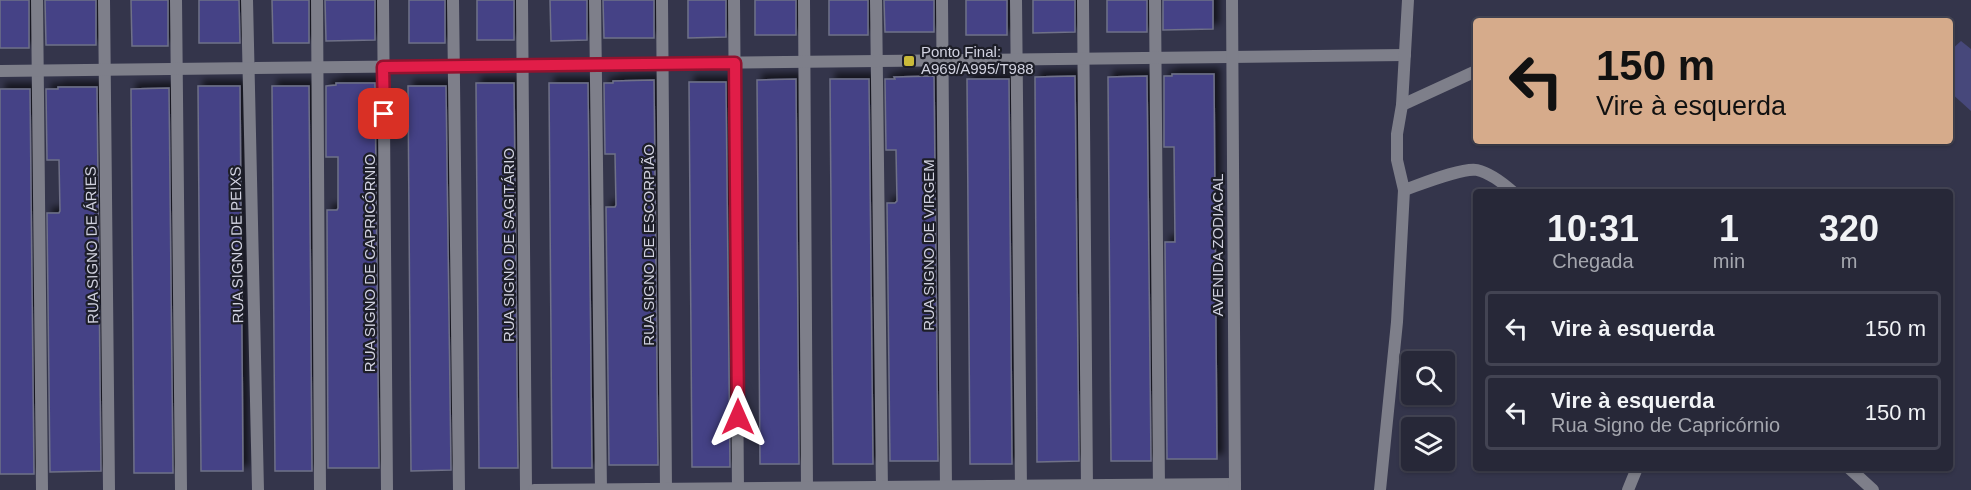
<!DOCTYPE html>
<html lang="pt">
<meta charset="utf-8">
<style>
body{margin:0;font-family:Helvetica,sans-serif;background:#333443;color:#f1f3f6;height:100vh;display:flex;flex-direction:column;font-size:22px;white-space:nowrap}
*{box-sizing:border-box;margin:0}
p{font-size:20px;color:#a4a6ae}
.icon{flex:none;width:33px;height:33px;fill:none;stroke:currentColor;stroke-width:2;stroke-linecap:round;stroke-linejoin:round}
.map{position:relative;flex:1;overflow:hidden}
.details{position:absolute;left:1473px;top:189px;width:480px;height:282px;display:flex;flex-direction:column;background:#272838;border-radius:6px;box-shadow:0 2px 4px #0004,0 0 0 2px #434453}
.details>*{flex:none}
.top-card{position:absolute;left:1473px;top:18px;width:480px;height:126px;border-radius:6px;box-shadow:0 2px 4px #0004,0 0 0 2px #434453;background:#d6ab8b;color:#111;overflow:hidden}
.fabs{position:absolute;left:1401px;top:351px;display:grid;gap:12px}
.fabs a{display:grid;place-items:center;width:54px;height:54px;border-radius:6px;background:#272838;box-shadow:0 2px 4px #0004,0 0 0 2px #434453;font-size:30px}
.pin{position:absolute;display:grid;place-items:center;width:51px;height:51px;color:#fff;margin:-26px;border-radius:12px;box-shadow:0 3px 9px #0006}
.me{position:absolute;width:66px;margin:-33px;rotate:0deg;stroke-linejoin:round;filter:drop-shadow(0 0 4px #0008)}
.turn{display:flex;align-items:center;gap:21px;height:126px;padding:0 24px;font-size:27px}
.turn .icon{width:78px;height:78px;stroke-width:2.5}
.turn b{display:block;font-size:42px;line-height:51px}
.eta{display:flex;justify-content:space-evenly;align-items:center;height:102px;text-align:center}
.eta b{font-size:36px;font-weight:700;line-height:42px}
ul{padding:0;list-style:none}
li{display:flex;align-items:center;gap:18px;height:75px;margin:0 12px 9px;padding:0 12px;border:3px solid #434453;border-radius:6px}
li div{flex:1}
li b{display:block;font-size:22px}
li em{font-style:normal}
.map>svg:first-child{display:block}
.green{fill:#47487b}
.building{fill:#444286;stroke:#6f7188;stroke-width:1.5;filter:url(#shadow)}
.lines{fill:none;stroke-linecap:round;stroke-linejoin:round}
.minor{stroke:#7e7f8a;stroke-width:12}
.tertiary{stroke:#7e7f8a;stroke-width:12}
.route-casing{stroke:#92132f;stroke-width:15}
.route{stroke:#e11d48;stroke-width:10}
.poi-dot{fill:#caba39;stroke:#1d1e28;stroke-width:2}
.labels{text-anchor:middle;stroke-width:4.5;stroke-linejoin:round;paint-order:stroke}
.poi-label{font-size:15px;fill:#d1d2e0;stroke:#1d1e28;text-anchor:start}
.street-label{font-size:15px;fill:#d1d2e0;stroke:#1d1e28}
</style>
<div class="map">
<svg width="1971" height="490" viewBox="0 0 1971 490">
<defs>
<filter id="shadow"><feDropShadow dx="5.5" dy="-5.5" stdDeviation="3" flood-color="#0009"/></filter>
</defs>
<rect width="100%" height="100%" fill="#34354b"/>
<!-- green -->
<polygon class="green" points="1961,41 1971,49 1971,111 1950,92 1950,51"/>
<!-- building -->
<g class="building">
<rect x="0" y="0" width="29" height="48"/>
<polygon points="45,0 96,0 96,45 46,45"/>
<polygon points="131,0 168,0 168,46 132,46"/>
<polygon points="199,0 239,0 240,43 199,43"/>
<polygon points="272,0 309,0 309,43 273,43"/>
<polygon points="325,0 375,0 375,40 326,41"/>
<rect x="409" y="0" width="36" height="43"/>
<rect x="477" y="0" width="37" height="40"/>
<polygon points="550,0 587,0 587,40 551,41"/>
<polygon points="603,0 654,0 654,38 604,38"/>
<polygon points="688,0 726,0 726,37 688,38"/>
<rect x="755" y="0" width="41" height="35"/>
<rect x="829" y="0" width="39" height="35"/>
<polygon points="884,0 934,0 934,32 885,32"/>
<rect x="966" y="0" width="41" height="35"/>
<polygon points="1033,0 1075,0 1075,32 1033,33"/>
<rect x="1107" y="0" width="40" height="32"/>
<polygon points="1163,0 1213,0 1213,29 1163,30"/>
<polygon points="1172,74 1214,74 1217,459 1167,459 1165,242 1175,242 1174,147 1164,147 1164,76 1172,76"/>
<polygon points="934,76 938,461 890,461 887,203 895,203 897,201 896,150 886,150 885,79 895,79 894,77"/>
<polygon points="1075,76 1079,461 1037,462 1035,77"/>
<polygon points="1147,76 1151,461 1111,461 1108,77"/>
<polygon points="796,79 799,464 760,464 757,80"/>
<polygon points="830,79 869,79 873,464 833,464"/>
<polygon points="967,79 1009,79 1012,464 970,464"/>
<polygon points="654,80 658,465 609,465 606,207 615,207 616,205 615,154 605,154 604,83 613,83 613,81"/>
<polygon points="689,82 726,82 730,467 692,467"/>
<polygon points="336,83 375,83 379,468 328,468 327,210 337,210 338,208 338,157 326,157 326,86 336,85"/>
<polygon points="476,83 514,83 518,468 479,468"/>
<polygon points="549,83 588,83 592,468 552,468"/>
<polygon points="198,86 240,86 243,471 201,471"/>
<polygon points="272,86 309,86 312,471 275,471"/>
<polygon points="408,86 446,86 451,470 411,471"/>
<polygon points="58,87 97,87 101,471 50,472 47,213 59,213 60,211 59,160 47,160 46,89 58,89"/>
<polygon points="169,88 173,473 134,473 131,89"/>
<polygon points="0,89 30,89 34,474 0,474"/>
</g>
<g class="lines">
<!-- minor -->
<g class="minor">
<polyline points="37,0 42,490"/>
<polyline points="104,0 109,490"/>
<polyline points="176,0 181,490"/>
<polyline points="247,0 258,490"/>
<polyline points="317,0 320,490"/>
<polyline points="383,0 387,490"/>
<polyline points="453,0 459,490"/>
<polyline points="522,0 526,490"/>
<polyline points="595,0 601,490"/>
<polyline points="662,0 666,490"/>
<polyline points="734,0 738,490"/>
<polyline points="804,0 807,490"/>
<polyline points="876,0 882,490"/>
<polyline points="942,0 946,490"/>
<polyline points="1016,0 1021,490"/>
<polyline points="1083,0 1087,490"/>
<polyline points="1155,0 1159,490"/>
<polyline points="0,71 1405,55"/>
<polyline points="1402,105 1476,71"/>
<path d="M1404,190C1419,185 1463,167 1477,170C1490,173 1503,183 1513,192"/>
<polyline points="1849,468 1873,490"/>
<polyline points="534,490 1235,484"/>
<polyline points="1380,490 1397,322 1404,190 1397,160 1397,134 1402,105 1408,0"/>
<polyline points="1628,490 1637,468"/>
</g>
<!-- tertiary -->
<polyline class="tertiary" points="1232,0 1235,490"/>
</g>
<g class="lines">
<!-- route casing -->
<g class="route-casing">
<polyline id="route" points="384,114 383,67 735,63 738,417"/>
</g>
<!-- route -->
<use href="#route" class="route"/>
</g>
<!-- markers -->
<rect class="poi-dot" x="903" y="55" width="12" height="12" rx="3"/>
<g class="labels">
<!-- poi labels -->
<g class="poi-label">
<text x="921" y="57">Ponto Final:<tspan x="921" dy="17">A969/A995/T988</tspan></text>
</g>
<!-- street labels -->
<g class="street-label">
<text transform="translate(92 245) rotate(-91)" y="5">RUA SIGNO DE ÁRIES</text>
<text transform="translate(237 245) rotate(-91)" y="5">RUA SIGNO DE PEIXS</text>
<text transform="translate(509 245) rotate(-90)" y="5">RUA SIGNO DE SAGITÁRIO</text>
<text transform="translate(649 245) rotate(-90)" y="5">RUA SIGNO DE ESCORPIÃO</text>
<text transform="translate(929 245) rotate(-90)" y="5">RUA SIGNO DE VIRGEM</text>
<text transform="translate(1218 245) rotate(-90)" y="5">AVENIDA ZODIACAL</text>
<text transform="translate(370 263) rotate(-90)" y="5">RUA SIGNO DE CAPRICÓRNIO</text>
</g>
</g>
</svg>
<div class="fabs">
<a><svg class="icon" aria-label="search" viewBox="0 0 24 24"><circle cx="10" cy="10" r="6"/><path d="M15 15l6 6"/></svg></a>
<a><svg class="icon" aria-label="layers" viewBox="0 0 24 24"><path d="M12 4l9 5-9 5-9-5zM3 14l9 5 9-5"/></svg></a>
</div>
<div class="pin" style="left:384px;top:114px;background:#d93025"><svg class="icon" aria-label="arrive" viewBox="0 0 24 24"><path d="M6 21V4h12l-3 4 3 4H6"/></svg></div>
<svg class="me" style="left:738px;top:417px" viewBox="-20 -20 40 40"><path d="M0-17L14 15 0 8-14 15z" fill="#e11d48" stroke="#fff" stroke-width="4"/></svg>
<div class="top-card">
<div class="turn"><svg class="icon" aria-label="left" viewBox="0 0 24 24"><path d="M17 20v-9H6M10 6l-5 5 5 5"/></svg><div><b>150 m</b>Vire à esquerda</div></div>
</div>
<section class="details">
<div class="eta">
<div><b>10:31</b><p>Chegada</p></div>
<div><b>1</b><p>min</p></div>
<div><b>320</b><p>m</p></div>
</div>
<ul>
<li><svg class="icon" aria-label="left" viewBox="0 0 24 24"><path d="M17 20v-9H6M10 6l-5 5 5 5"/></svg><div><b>Vire à esquerda</b></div><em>150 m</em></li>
<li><svg class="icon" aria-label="left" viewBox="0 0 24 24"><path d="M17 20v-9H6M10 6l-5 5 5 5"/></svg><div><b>Vire à esquerda</b><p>Rua Signo de Capricórnio</p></div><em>150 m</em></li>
</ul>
</section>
</div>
